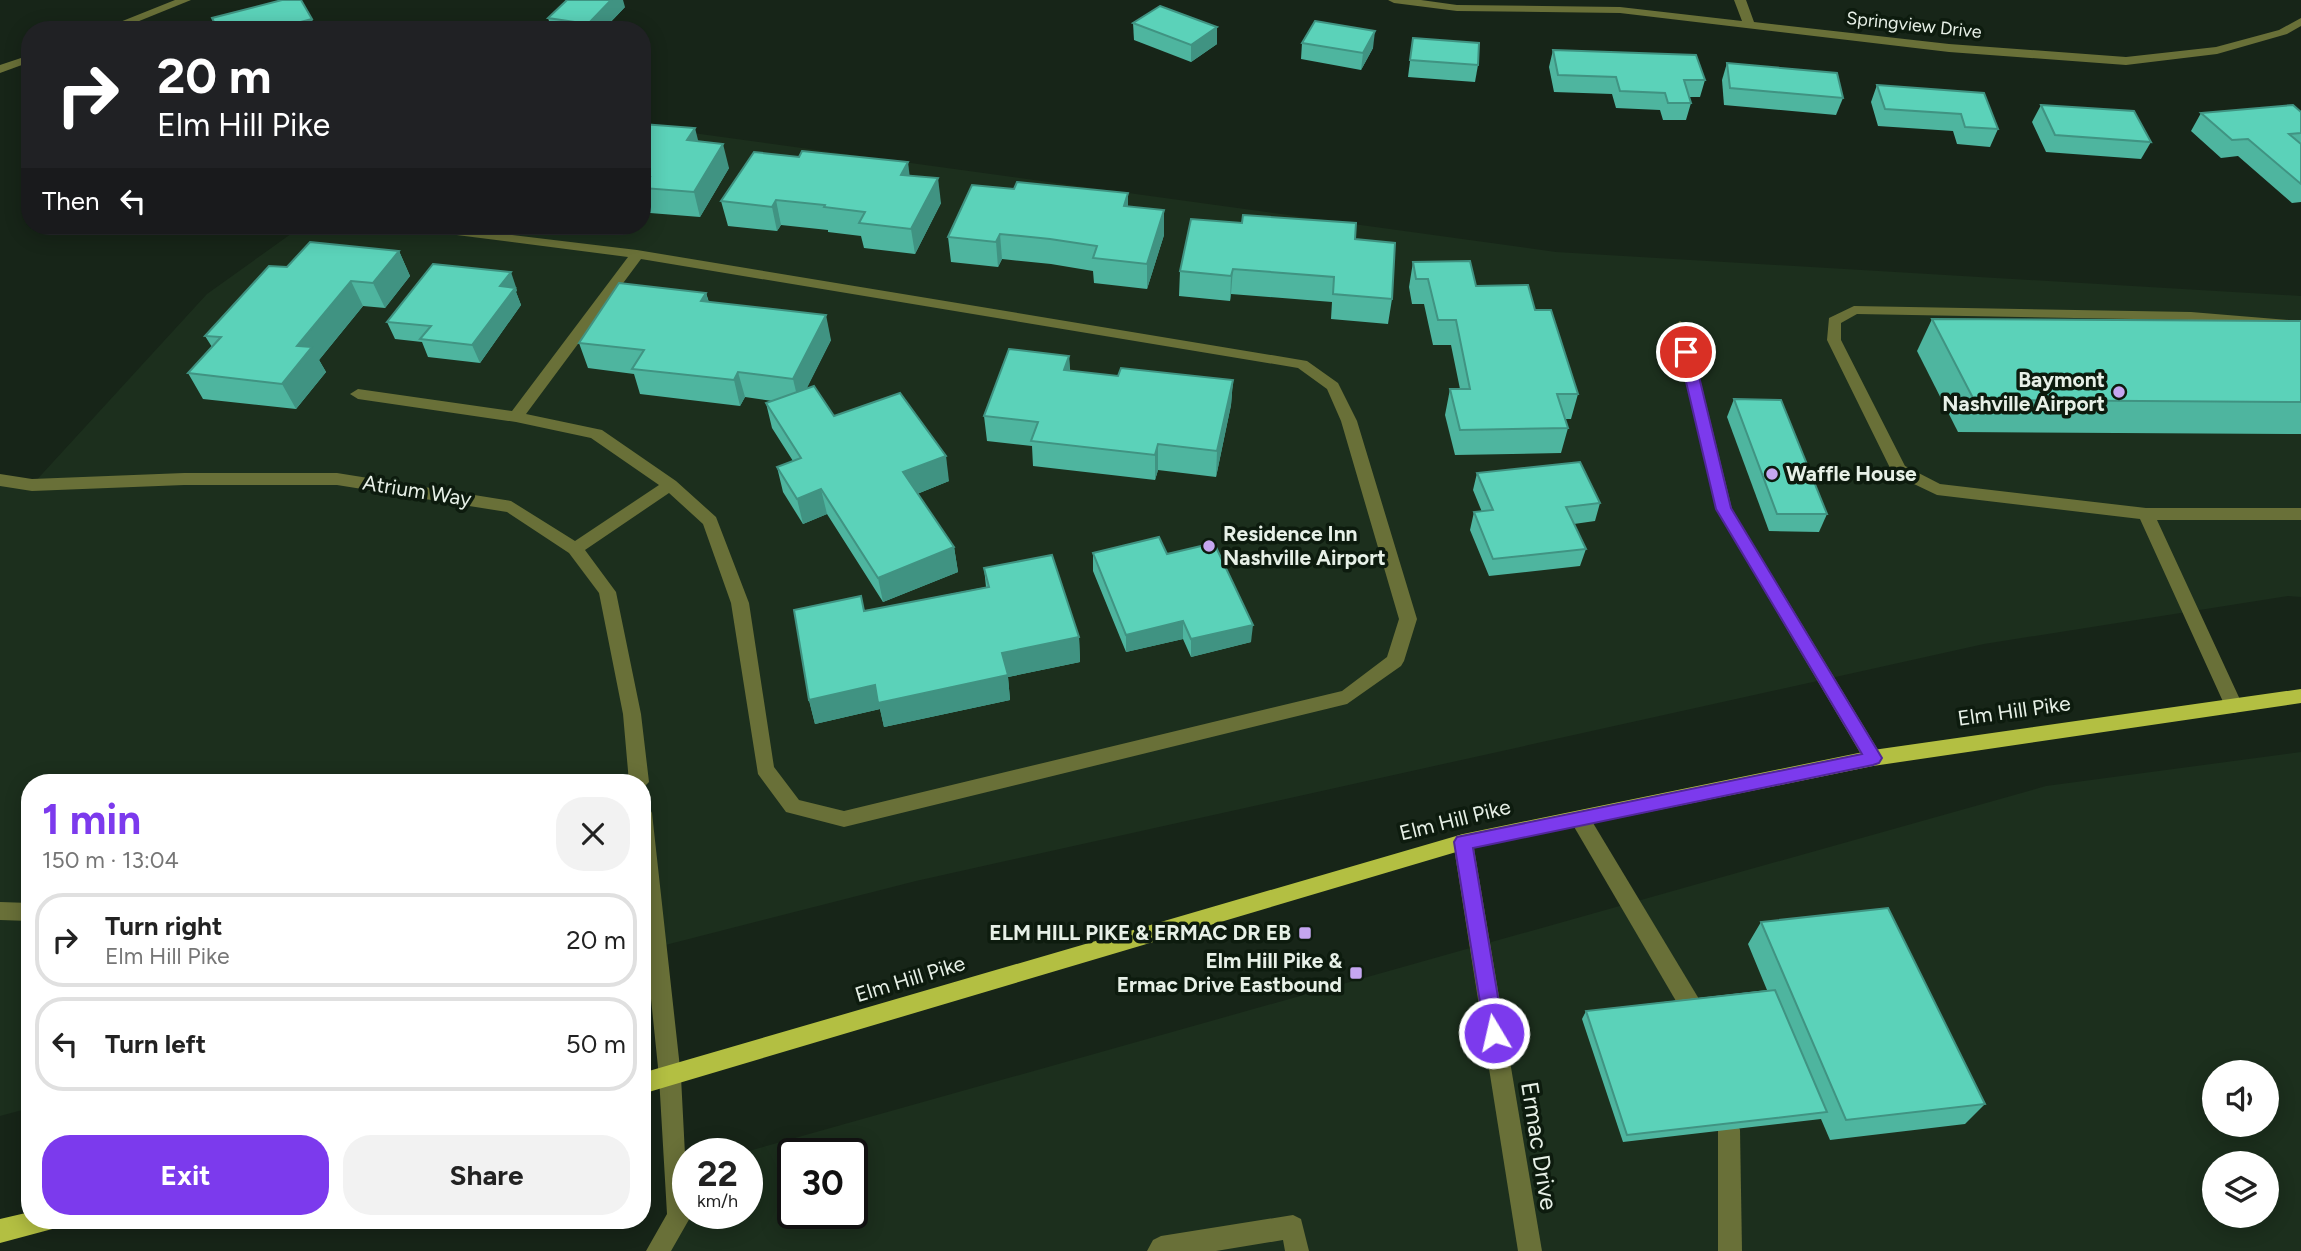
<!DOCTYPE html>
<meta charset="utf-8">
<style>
body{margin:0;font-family:Figtree,sans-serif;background:#f2f2f2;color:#222;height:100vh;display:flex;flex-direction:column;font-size:26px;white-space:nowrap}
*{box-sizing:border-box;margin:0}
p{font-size:23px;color:#767676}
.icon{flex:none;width:38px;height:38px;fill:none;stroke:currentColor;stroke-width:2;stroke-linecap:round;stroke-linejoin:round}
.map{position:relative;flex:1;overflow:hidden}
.panel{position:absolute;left:21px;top:774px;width:630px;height:455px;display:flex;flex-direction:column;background:#fff;border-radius:28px;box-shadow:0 4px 18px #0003}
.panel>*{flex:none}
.top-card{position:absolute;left:21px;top:21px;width:630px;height:214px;border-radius:28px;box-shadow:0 4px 18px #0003;background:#202124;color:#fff;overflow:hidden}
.buttons{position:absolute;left:2202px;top:1060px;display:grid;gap:14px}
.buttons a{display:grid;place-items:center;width:77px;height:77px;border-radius:50%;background:#fff;box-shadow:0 4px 18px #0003;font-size:35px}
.speed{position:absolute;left:672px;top:1138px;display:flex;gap:14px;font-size:35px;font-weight:700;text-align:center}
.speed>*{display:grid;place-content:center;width:91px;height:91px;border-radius:50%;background:#fff;box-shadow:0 4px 18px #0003;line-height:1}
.speed small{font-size:18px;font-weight:400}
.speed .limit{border:4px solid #111;border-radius:10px;background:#fff;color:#111}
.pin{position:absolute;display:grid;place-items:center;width:60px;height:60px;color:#fff;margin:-30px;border:4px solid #fff;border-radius:50%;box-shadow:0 2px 7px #0007}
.me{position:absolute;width:77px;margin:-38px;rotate:351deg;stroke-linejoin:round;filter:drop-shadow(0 0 5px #0008)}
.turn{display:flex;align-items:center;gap:24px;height:147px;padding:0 21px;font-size:32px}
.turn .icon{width:91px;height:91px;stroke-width:2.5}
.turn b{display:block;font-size:49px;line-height:60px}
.then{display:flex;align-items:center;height:66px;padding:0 21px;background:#0003;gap:14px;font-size:26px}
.round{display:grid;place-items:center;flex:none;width:74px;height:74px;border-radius:28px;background:#f2f2f2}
.headline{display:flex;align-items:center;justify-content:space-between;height:119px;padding:0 21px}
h1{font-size:42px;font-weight:700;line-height:52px;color:#7c3aed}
.button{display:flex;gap:14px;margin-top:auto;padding:14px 21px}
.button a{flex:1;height:80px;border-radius:28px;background:#7c3aed;color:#fff;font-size:28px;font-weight:700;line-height:80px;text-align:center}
.button a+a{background:#f2f2f2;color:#222}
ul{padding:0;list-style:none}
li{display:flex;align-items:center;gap:21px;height:94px;margin:0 14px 10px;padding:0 7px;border:4px solid #e0e0e0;border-radius:28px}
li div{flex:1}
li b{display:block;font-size:26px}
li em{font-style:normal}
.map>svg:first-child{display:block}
.built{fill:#1c2f1d;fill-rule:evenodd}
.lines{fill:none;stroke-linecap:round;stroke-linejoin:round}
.minor{fill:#697038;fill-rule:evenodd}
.major{fill:#b3bf42;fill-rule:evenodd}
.wall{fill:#4eb59f}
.shaded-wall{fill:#409382}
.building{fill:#5bd2b9;stroke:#409382;stroke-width:2}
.route{fill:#7c3aed;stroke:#51269a;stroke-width:2}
.poi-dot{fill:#c5a6f0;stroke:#0d1b0e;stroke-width:2.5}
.labels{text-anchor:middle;stroke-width:7;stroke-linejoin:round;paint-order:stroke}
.far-street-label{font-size:18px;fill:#e7f0e7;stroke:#0d1b0e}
.poi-label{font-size:21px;font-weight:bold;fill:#e7f0e7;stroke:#0d1b0e;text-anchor:end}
.street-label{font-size:21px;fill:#e7f0e7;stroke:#0d1b0e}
.near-street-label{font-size:24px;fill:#e7f0e7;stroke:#0d1b0e}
</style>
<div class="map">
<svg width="2301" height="1251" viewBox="0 0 2301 1251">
<rect width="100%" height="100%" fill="#172518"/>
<!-- built -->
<g class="built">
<polygon points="642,126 1556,252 2301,296 2301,597 2288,596 1984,644 916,881 642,951 642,782 30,782 30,1108 0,1116 0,480 32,485 207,294 302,226 642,226"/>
<path d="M2301,752V1251H658L679,1216L677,1172L688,1169V1213H747V1153H742L2046,786ZM2214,1073H2266V1125H2214ZM793,1153H852V1213H793ZM2214,1164H2266V1216H2214Z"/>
</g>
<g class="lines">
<!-- minor -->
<g class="minor">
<polygon points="175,0 191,0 117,30 100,30"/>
<polygon points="1388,0 1421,0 1457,5 1620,7 1742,21 1734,0 1746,0 1754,22 1949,44 2126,57 2216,47 2279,30 2301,18 2301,26 2287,34 2217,54 2126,65 1949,52 1620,13 1457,11 1394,3"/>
<polygon points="30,55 30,62 0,73 0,65"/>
<path d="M438,226L637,250L1307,361L1338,383L1357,421L1417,619L1404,661L1401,666L1347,704L844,827L786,812L758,774L731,603L703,524L669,493L585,550L616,592L641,714L649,782L642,789V782H629L623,714L599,593L569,553L507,512L337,485H184L32,491L0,486V474L32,479L184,473H337L511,501L575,541L659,485L591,438L516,422L358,399L350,394L358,389L512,411L628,257L441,233L434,229ZM641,259L1298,368L1327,389L1341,421L1399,619L1387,657L1342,691L844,811L799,800L774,767L749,603L716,517L676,481L602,430L526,414Z"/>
<polygon points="1854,306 2191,312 2301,321 2301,331 2191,320 1857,314 1841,323 1841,340 1905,466 1940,484 2146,508 2301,508 2301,520 2157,520 2243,706 2240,711 2234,713 2228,711 2225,706 2140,519 1937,495 1893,474 1827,340 1829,318"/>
<polygon points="1680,321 1687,326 1732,509 1880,753 1882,758 1880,763 1873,766 1866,763 1716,509 1673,326"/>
<polygon points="642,805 649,807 652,813 681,1077 688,1213 691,1216 671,1251 646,1251 667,1214 659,1077 642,911"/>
<polygon points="1580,811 1587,813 1699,999 1702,1006 1699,1013 1691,1016 1683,1013 1573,825 1570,819 1573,813"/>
<polygon points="1463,834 1470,836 1473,842 1542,1251 1518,1251 1453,842 1456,836"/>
<polygon points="0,902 30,903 30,921 0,920"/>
<polygon points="1729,1119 1737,1122 1740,1130 1742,1251 1718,1251 1718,1130 1721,1122"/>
<polygon points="1293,1215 1301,1219 1309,1251 1285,1251 1283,1240 1216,1251 1147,1251 1153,1240 1161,1236"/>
</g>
<!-- major -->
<g class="major">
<polygon points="2301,689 2301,703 1873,766 1463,850 642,1094 642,1073 1463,834 1873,750"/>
<polygon points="30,1212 30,1220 60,1220 56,1228 0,1243 0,1219"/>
</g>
</g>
<!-- wall -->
<g class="wall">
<polygon points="625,7 603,30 552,30 548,18"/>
<polygon points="1133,23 1217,44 1191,62 1134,40"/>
<polygon points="1413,38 1478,65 1475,82 1408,77"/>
<polygon points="1302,43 1373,48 1361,70 1301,59"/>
<polygon points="1553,50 1705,80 1700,97 1689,97 1691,103 1686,120 1663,120 1660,110 1616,108 1612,94 1554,92 1549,67"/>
<polygon points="1727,63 1843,98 1836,115 1724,105 1722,80"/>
<polygon points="1877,85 1984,93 1998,129 1990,147 1957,144 1953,131 1878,126 1871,102"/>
<polygon points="2041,105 2151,142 2141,159 2046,152 2032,122"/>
<polygon points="2301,112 2301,202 2292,203 2238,156 2221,158 2191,131 2201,113"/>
<polygon points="642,124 698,141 729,168 700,217 650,213 647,201 642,200"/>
<polygon points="909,175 941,203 915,254 864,248 861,236 828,232 828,230 781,225 777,231 728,226 721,201"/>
<polygon points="1014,189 1128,193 1128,207 1164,235 1147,289 1094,283 1093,271 1051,264 1002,259 998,267 951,262 948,237"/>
<polygon points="1242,223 1355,239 1392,299 1388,324 1331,319 1332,302 1231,294 1230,301 1179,296 1180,271"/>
<polygon points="399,251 410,276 385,308 363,306 319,360 326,372 296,409 203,399 188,373 212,347 205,336 287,267"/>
<polygon points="1413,262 1535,310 1578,394 1571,419 1565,419 1568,428 1561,453 1455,455 1445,415 1450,389 1460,389 1451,345 1433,345 1424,304 1412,304 1409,287"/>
<polygon points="517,290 516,292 521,305 480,363 428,357 422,342 395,339 387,322"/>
<polygon points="706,293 709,302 831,340 806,389 834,416 949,481 917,494 954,547 958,572 883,602 827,514 803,524 783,492 777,467 793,461 772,428 766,403 772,401 745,397 740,406 640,394 634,374 588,368 579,343"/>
<polygon points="1932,319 2301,321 2301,434 1958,432 1917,351"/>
<polygon points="1069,356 1070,371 1118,376 1233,380 1231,405 1216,477 1158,470 1155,480 1033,466 1032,446 987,441 984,416"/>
<polygon points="1734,399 1827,514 1819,532 1769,531 1727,417"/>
<polygon points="1477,473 1600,503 1595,521 1574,524 1586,549 1580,566 1489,576 1470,530 1474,512 1482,512 1473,490"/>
<polygon points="1093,553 1167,554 1251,642 1191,657 1183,639 1126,652 1093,571"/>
<polygon points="984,568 1079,637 1080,662 1008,677 1010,700 884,727 880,709 815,724 809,700 864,611 986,587"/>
<polygon points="1761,922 1985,1104 1965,1124 1830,1140 1821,1119 1623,1142 1582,1019 1586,1011 1767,990 1748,944"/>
</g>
<!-- shaded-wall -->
<g class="shaded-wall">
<polygon points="611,0 623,0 625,7 603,30 590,30 588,24"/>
<polygon points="312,19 316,30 270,30"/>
<polygon points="1217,27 1217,44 1191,62 1191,45"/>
<polygon points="1375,31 1373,48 1361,70 1363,53"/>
<polygon points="695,128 701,152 687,140"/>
<polygon points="723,144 729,168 700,217 694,192"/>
<polygon points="908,162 911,187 901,175"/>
<polygon points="938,178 941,203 915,254 911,229"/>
<polygon points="1128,193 1128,218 1124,206"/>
<polygon points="776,200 781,225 777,231 772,207"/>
<polygon points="1164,210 1164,235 1147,289 1147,264"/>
<polygon points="1000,234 1002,259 998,267 996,242"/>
<polygon points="399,251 410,276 385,308 373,283"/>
<polygon points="1233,269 1231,294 1230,301 1231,276"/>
<polygon points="511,272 517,290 516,292 521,305 480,363 472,345 500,286"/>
<polygon points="351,281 363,306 319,360 326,372 296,409 282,384 297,346"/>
<polygon points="706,293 713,318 701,301"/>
<polygon points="826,315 831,340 799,404 793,379"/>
<polygon points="1069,356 1070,381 1064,370"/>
<polygon points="738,372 745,397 740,406 734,380"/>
<polygon points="1233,380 1231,405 1216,477 1217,451"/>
<polygon points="1158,444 1158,470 1155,480 1155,455"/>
<polygon points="946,456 949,481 907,498 903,472"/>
<polygon points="821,489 827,514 803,524 797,499"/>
<polygon points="954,547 958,572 883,602 878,578"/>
<polygon points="1183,621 1183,639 1126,652 1126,635"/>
<polygon points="1253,625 1251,642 1191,657 1191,639"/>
<polygon points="1079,637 1080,662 1008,677 1010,700 884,727 880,709 815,724 809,700 1002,653"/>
</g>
<!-- building -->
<g class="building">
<polygon points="282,0 301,0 312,19 270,30 218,30 212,18"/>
<polygon points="567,0 611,0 588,24 548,18"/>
<polygon points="1160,6 1217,27 1191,45 1133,23"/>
<polygon points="1315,21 1375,31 1363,53 1302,43"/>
<polygon points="1413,38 1479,43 1478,65 1410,60"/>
<polygon points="1553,50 1696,55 1705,80 1684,80 1691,103 1668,103 1665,93 1620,91 1616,77 1558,75"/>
<polygon points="1727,63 1837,73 1843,98 1730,88"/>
<polygon points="1877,85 1984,93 1998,129 1965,127 1961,114 1885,109"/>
<polygon points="2041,105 2134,111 2151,142 2055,135"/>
<polygon points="2293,105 2301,112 2301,133 2289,134 2301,144 2301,184 2248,139 2232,140 2201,113"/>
<polygon points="642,124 695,128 687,140 723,144 694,192 643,188 650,177 642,176"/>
<polygon points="802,151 908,162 901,175 938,178 911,229 859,223 865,212 824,207 825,205 776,200 772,207 721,201 754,152 799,157"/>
<polygon points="1017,182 1128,193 1124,206 1164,210 1147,264 1093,258 1097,246 1050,239 1000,234 996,242 948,237 972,185 1014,189"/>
<polygon points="1243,215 1356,223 1355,239 1395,243 1392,299 1333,294 1334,277 1233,269 1231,276 1180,271 1191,219 1242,223"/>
<polygon points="310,242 399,251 373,283 351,281 297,346 312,347 282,384 188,373 221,337 205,336 269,266 287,267"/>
<polygon points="1470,261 1476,286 1528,285 1535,310 1551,310 1578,394 1557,394 1568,428 1460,430 1450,389 1470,389 1456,320 1438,320 1428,279 1416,279 1413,262"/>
<polygon points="433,264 511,272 500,286 515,288 472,345 420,339 431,326 387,322"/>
<polygon points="619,283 706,293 701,301 826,315 793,379 738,372 734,380 632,369 644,350 579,343"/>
<polygon points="1932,319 2301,321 2301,402 1974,400"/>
<polygon points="1009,349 1069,356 1064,370 1118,376 1121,368 1233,380 1217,451 1158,444 1155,455 1031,441 1038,422 984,416"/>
<polygon points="814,386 834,416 900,393 946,456 903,472 954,547 878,578 821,489 797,499 777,467 801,458 766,403"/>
<polygon points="1734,399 1781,400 1827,514 1777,514"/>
<polygon points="1580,462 1600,503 1566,507 1586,549 1493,559 1474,512 1493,510 1477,473"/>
<polygon points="1159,537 1167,554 1214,543 1253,625 1191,639 1183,621 1126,635 1093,553"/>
<polygon points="1052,555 1079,637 1002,653 1008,675 878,703 875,685 809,700 794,610 861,596 864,611 989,587 984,568"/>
<polygon points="1888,908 1985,1104 1846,1120 1761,922"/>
<polygon points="1775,990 1827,1112 1627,1135 1586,1011"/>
</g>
<!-- route -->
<polygon class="route" points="1686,348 1693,352 1731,508 1882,758 1879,763 1873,765 1473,848 1504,1033 1501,1040 1494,1042 1487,1040 1485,1033 1454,842 1457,837 1862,754 1716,509 1679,352"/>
<!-- markers -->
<g class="poi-dot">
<circle cx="2119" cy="392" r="7"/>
<circle cx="1772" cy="474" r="7"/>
<circle cx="1209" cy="546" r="7"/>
<rect x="1298" y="926" width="14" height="14" rx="3.5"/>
<rect x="1349" y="966" width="14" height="14" rx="3.5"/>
</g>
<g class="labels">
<!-- far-street labels -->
<g class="far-street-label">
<text transform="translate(1914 25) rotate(6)" y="6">Springview Drive</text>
</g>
<!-- poi labels -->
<g class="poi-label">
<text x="2105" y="387">Baymont<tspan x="2105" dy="24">Nashville Airport</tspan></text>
<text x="1786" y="481" text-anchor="start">Waffle House</text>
<text x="1223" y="541" text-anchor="start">Residence Inn<tspan x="1223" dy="24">Nashville Airport</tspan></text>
<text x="1291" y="940">ELM HILL PIKE &amp; ERMAC DR EB</text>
<text x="1342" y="968">Elm Hill Pike &amp;<tspan x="1342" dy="24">Ermac Drive Eastbound</tspan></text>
</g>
<!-- street labels -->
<g class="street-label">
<text transform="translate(417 491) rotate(9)" y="7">Atrium Way</text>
<text transform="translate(2014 711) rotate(-8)" y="7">Elm Hill Pike</text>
<text transform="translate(1455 820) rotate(-14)" y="7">Elm Hill Pike</text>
<text transform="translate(910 979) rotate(-17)" y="7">Elm Hill Pike</text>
</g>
<!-- near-street labels -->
<g class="near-street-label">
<text transform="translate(1539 1146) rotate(81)" y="8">Ermac Drive</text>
</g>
</g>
</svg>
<div class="buttons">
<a><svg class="icon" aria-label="sound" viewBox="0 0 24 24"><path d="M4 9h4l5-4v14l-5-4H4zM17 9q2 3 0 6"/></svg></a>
<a><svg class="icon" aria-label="layers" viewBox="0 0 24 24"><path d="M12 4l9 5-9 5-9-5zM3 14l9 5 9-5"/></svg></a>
</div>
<div class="speed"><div>22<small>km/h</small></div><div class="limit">30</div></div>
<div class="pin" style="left:1686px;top:352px;background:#d93025"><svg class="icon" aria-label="arrive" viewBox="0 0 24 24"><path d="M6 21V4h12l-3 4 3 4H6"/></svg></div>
<svg class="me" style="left:1494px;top:1033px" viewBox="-20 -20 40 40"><circle r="17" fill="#7c3aed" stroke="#fff" stroke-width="3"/><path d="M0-11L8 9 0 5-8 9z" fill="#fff"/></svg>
<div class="top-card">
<div class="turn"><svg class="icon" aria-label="right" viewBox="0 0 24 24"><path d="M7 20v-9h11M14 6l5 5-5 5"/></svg><div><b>20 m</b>Elm Hill Pike</div></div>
<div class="then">Then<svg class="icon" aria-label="left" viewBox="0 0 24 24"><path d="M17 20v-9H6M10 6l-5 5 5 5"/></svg></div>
</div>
<section class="panel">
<div class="headline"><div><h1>1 min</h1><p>150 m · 13:04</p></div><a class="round"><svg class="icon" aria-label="close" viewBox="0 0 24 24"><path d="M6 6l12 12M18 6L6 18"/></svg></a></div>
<ul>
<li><svg class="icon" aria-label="right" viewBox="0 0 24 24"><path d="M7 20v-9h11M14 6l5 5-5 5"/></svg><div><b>Turn right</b><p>Elm Hill Pike</p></div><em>20 m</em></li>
<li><svg class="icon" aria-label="left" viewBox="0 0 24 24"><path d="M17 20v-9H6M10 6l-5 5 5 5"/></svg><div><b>Turn left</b></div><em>50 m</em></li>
</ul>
<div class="button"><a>Exit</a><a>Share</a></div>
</section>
</div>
